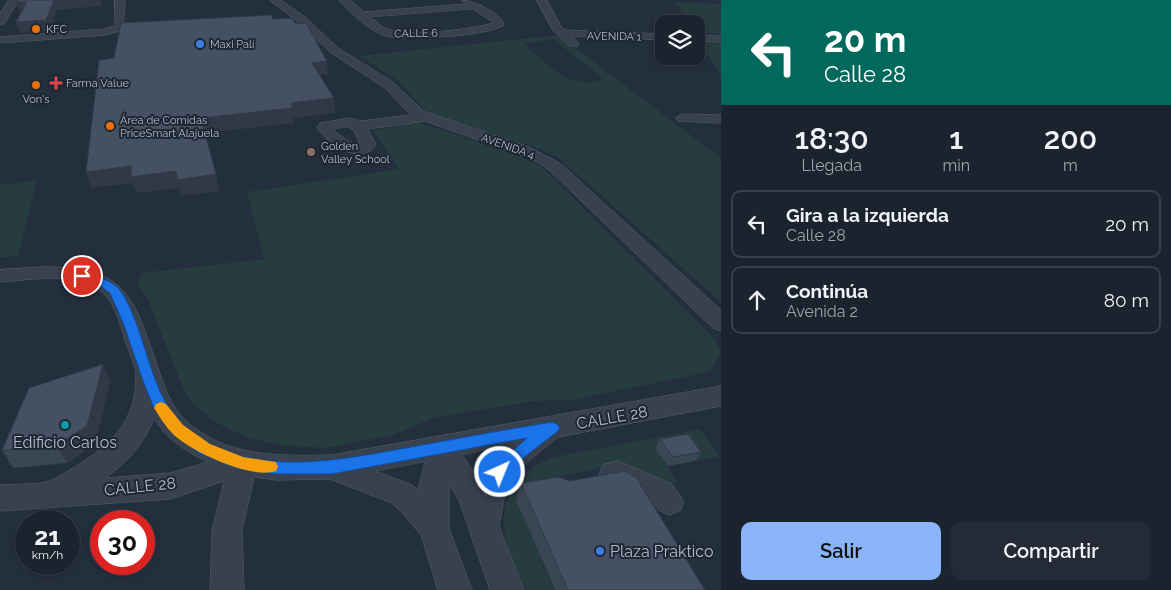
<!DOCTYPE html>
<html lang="es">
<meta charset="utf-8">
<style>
body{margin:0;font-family:Raleway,sans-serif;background:#242b36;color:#f1f3f6;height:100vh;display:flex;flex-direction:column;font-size:19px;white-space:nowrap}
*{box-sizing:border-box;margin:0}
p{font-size:16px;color:#a0a4aa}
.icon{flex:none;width:28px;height:28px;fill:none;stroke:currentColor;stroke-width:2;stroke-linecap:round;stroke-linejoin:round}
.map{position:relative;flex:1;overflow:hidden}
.details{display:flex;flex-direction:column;background:#1b232e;width:450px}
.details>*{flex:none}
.hud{background:#00695c;color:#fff;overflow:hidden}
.controls{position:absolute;left:655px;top:15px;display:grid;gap:10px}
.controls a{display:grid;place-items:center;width:50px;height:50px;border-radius:10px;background:#1b232e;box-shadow:0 2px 8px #0003,0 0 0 1px #39404a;font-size:25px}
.speed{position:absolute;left:15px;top:510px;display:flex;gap:10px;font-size:25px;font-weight:700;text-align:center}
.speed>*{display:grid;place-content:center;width:65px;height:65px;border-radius:50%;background:#1b232e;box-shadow:0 2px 8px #0003,0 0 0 1px #39404a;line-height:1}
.speed small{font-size:12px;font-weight:400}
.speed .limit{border:8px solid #d22;background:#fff;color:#111}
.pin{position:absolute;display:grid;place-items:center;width:42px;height:42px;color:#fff;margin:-21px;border:2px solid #fff;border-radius:50%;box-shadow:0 1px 5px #0007}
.me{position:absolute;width:55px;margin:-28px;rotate:44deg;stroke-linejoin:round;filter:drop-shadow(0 0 4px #0008)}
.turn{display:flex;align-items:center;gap:18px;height:105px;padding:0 20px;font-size:22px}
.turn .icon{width:65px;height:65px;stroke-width:2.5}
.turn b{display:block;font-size:35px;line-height:42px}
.eta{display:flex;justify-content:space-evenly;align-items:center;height:85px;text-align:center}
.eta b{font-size:30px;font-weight:600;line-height:35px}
.cta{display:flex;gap:10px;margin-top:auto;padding:10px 20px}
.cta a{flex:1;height:58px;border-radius:10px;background:#8ab4f8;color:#111;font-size:20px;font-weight:600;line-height:58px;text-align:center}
.cta a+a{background:#242b36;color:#f1f3f6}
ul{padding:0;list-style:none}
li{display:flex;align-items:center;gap:15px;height:68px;margin:0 10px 8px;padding:0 10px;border:2px solid #39404a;border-radius:10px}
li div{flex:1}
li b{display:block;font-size:19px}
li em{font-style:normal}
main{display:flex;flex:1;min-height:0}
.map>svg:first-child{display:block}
.green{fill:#263c3f;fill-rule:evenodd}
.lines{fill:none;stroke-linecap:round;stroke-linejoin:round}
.minor-casing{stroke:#565f6c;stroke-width:1}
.minor{fill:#38414e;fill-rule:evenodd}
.wall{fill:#3b4654}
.shaded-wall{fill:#303945}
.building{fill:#455162;stroke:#303945}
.route{fill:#1a73e8;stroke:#114b97}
.slow{fill:#f59e0b}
.food-dot{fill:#e8710a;stroke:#1d2633;stroke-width:2}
.shop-dot{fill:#3f7fe0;stroke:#1d2633;stroke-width:2}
.health-dot{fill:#e0444e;stroke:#1d2633;stroke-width:2}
.education-dot{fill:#8d6e63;stroke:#1d2633;stroke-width:2}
.culture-dot{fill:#0f9aa8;stroke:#1d2633;stroke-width:2}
.labels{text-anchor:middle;stroke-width:4;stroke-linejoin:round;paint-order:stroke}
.far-poi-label{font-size:11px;fill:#b4bcc9;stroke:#1d2633;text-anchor:start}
.far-street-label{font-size:11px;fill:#b4bcc9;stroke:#1d2633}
.near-street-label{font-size:16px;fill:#b4bcc9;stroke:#1d2633}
.near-poi-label{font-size:16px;fill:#b4bcc9;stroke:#1d2633}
</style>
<main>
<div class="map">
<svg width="721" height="590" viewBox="0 0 721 590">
<rect width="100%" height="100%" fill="#242f3e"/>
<!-- green -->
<g class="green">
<polygon points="675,2 721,4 721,34 696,33 696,24 689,24"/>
<path d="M558,35L721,158V302L559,158L541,149L431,114L424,110L399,81L359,56ZM553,39L602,78V79C569,92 547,63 524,44Z"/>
<polygon points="698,41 721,42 721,75"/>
<polygon points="418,122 520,156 542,167 715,339 720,352 716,362 709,372 571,400 534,401 436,417 393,435 325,448 281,445 249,438 215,422 195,405 185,393 147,297 138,285 141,273 264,259 247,192 399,169 373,131"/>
<polygon points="37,180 18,256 0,258 0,185"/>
<path d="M700,429L720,457L695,461L682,443L656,449L677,482L665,485L620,464L551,478L535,488L522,514L554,590H526C516,569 501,538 504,514C506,492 521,474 540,463C556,455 578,453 595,449C630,443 665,436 700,429Z"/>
</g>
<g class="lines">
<!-- minor casing -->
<g class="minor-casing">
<g id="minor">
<polygon points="9,0 19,0 4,24 0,25 0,14"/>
<polygon points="115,0 125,0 123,30 105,35 0,43 0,37 104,29 114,26"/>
<path d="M270,0H281L306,18L338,48L393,82L423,111L529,147L560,163L721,310V331L713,328L548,169L534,160L425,121L368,129L376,145C360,167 327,143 317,128L320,123L350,118L361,121L411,115L385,88L330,52L298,22ZM348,127L353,129L360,143L349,142L332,129Z"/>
<path d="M339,0H350L364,12L466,4L461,0C473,0 501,13 504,25C491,36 403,41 385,36C369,30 350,13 339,0ZM473,9L494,23C473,29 410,37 391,30C383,28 377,22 371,17Z"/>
<polygon points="537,0 547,0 560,25 565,30 664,34 664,40 572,36 579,44 578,46 570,46 552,29"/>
<polygon points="696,35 721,36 721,42 696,41"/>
<polygon points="683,114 721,115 721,123 678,121 676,118"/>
<path d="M40,267C131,265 133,299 160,374C166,391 172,407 185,420C226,458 280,456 332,455L721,386V406L558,437L526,463L506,487L499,526L524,590H490L459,500L449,483V528L472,590H438L421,535L405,516L392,503L330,479L276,480L254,477L242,531L244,590H210L212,531L224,481L171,499L0,511V485C14,484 37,485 49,481C58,478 68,471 76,466C111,445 136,421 136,377C136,366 129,351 125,341C120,323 114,299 97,288C70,272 30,280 0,282V270ZM154,418C166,439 186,452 208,462L171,473L105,478C128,462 144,444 154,418ZM507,446L492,461L480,481L462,455ZM425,462L418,490L412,485L375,471Z"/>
<path d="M618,461L672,484L684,502L680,511L669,515C656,510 659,508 651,502C636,492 618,488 603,483L599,474L603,465Z"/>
</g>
</g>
<!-- minor -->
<use href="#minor" class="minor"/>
</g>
<!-- wall -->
<g class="wall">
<polygon points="103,364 110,382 95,444 67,463 13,468 2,450"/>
<polygon points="660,439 701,452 695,461 668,466 655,449"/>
<polygon points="521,483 705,590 555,590 516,500"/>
</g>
<!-- shaded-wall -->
<g class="shaded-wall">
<polygon points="54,0 102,0 101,6 57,10 49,31 20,33 16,22"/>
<polygon points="16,2 27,2 30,12 20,12"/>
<polygon points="327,61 328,74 313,76 312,63"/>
<polygon points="334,98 335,113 294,118 294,123 204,133 201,118 291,103"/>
<polygon points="131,166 216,174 219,191 181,196 179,188 136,193 133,183 91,188 86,172"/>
<polygon points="103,364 110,382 95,444 67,463 57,445"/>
</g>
<!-- building -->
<g class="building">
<polygon points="18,0 54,0 46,20 16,22 27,2 16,2"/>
<polygon points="271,15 273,19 292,18 296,24 306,23 327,61 312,63 334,98 291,103 293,108 201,118 216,174 177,180 176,171 131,177 131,166 86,172 99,60 114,58 121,23"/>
<polygon points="103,364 87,426 57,445 2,450 29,388"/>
<polygon points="688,434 701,452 673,457 660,439"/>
<polygon points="624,471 636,477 705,590 568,590 521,483 558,477 570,481"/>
</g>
<!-- route -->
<path class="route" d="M82,272C94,275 108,279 117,287C129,297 143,342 148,359C156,382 164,408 183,425C245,484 348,458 422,445C466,437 509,429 552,422L557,424L560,428L557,432L528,454L505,477L500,479L494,477L492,472L494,468L527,438L332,474H276L237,468L199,453L172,433L153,406L142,378L124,325L110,293L102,287L79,278L77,276Z"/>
<!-- slow -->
<path class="slow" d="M161,402L166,404L183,425L210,444L243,457L276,462L278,467L276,471C252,480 189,451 172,433C165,426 159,416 154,408L156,404Z"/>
<!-- markers -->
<g class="food-dot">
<circle cx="36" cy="29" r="5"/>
<circle cx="36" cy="85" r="5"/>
<circle cx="110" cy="126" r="5"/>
</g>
<g class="shop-dot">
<circle cx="200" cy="44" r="5"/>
<circle cx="600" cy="551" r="5"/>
</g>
<path class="health-dot" d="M53.5 75.5h5v5h5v5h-5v5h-5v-5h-5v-5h5z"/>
<circle class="education-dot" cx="311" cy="152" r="5"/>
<circle class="culture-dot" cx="65" cy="425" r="5"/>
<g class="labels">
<!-- far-poi labels -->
<g class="far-poi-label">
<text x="46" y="33">KFC</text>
<text x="210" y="48">Maxi Palí</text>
<text x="66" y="87">Farma Value</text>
<text x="36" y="103" text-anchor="middle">Von's</text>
<text x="120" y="124">Área de Comidas<tspan x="120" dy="13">PriceSmart Alajuela</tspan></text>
<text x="321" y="150">Golden<tspan x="321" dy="13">Valley School</tspan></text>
</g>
<!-- far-street labels -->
<g class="far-street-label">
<text transform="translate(416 33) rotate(-1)" y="4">CALLE 6</text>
<text transform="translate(614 36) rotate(1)" y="4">AVENIDA 1</text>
<text transform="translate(508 146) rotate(19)" y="4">AVENIDA 4</text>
</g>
<!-- near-street labels -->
<g class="near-street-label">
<text transform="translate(612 417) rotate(-10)" y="6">CALLE 28</text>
<text transform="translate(140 486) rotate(-6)" y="6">CALLE 28</text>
</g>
<!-- near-poi labels -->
<g class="near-poi-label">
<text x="65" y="448">Edificio Carlos</text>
<text x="610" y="557" text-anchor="start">Plaza Praktico</text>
</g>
</g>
</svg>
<div class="controls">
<a><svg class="icon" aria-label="layers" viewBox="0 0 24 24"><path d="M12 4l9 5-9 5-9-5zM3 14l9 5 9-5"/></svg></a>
</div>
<div class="speed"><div>21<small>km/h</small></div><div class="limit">30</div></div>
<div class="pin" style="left:82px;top:276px;background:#d93025"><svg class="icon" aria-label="arrive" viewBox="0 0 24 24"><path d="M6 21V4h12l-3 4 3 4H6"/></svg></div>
<svg class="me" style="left:500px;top:472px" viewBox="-20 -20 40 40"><circle r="17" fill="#1a73e8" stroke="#fff" stroke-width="3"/><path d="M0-11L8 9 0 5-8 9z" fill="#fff"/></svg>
</div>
<section class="details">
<div class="hud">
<div class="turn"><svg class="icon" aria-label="left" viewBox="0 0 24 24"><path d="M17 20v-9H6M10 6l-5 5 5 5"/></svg><div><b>20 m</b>Calle 28</div></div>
</div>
<div class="eta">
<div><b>18:30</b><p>Llegada</p></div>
<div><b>1</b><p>min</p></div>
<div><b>200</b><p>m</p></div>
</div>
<ul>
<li><svg class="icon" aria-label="left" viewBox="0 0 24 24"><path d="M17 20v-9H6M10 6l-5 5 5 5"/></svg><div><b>Gira a la izquierda</b><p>Calle 28</p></div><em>20 m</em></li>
<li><svg class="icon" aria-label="ahead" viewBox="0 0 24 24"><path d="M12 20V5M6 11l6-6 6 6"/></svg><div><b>Continúa</b><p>Avenida 2</p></div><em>80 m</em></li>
</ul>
<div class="cta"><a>Salir</a><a>Compartir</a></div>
</section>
</main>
